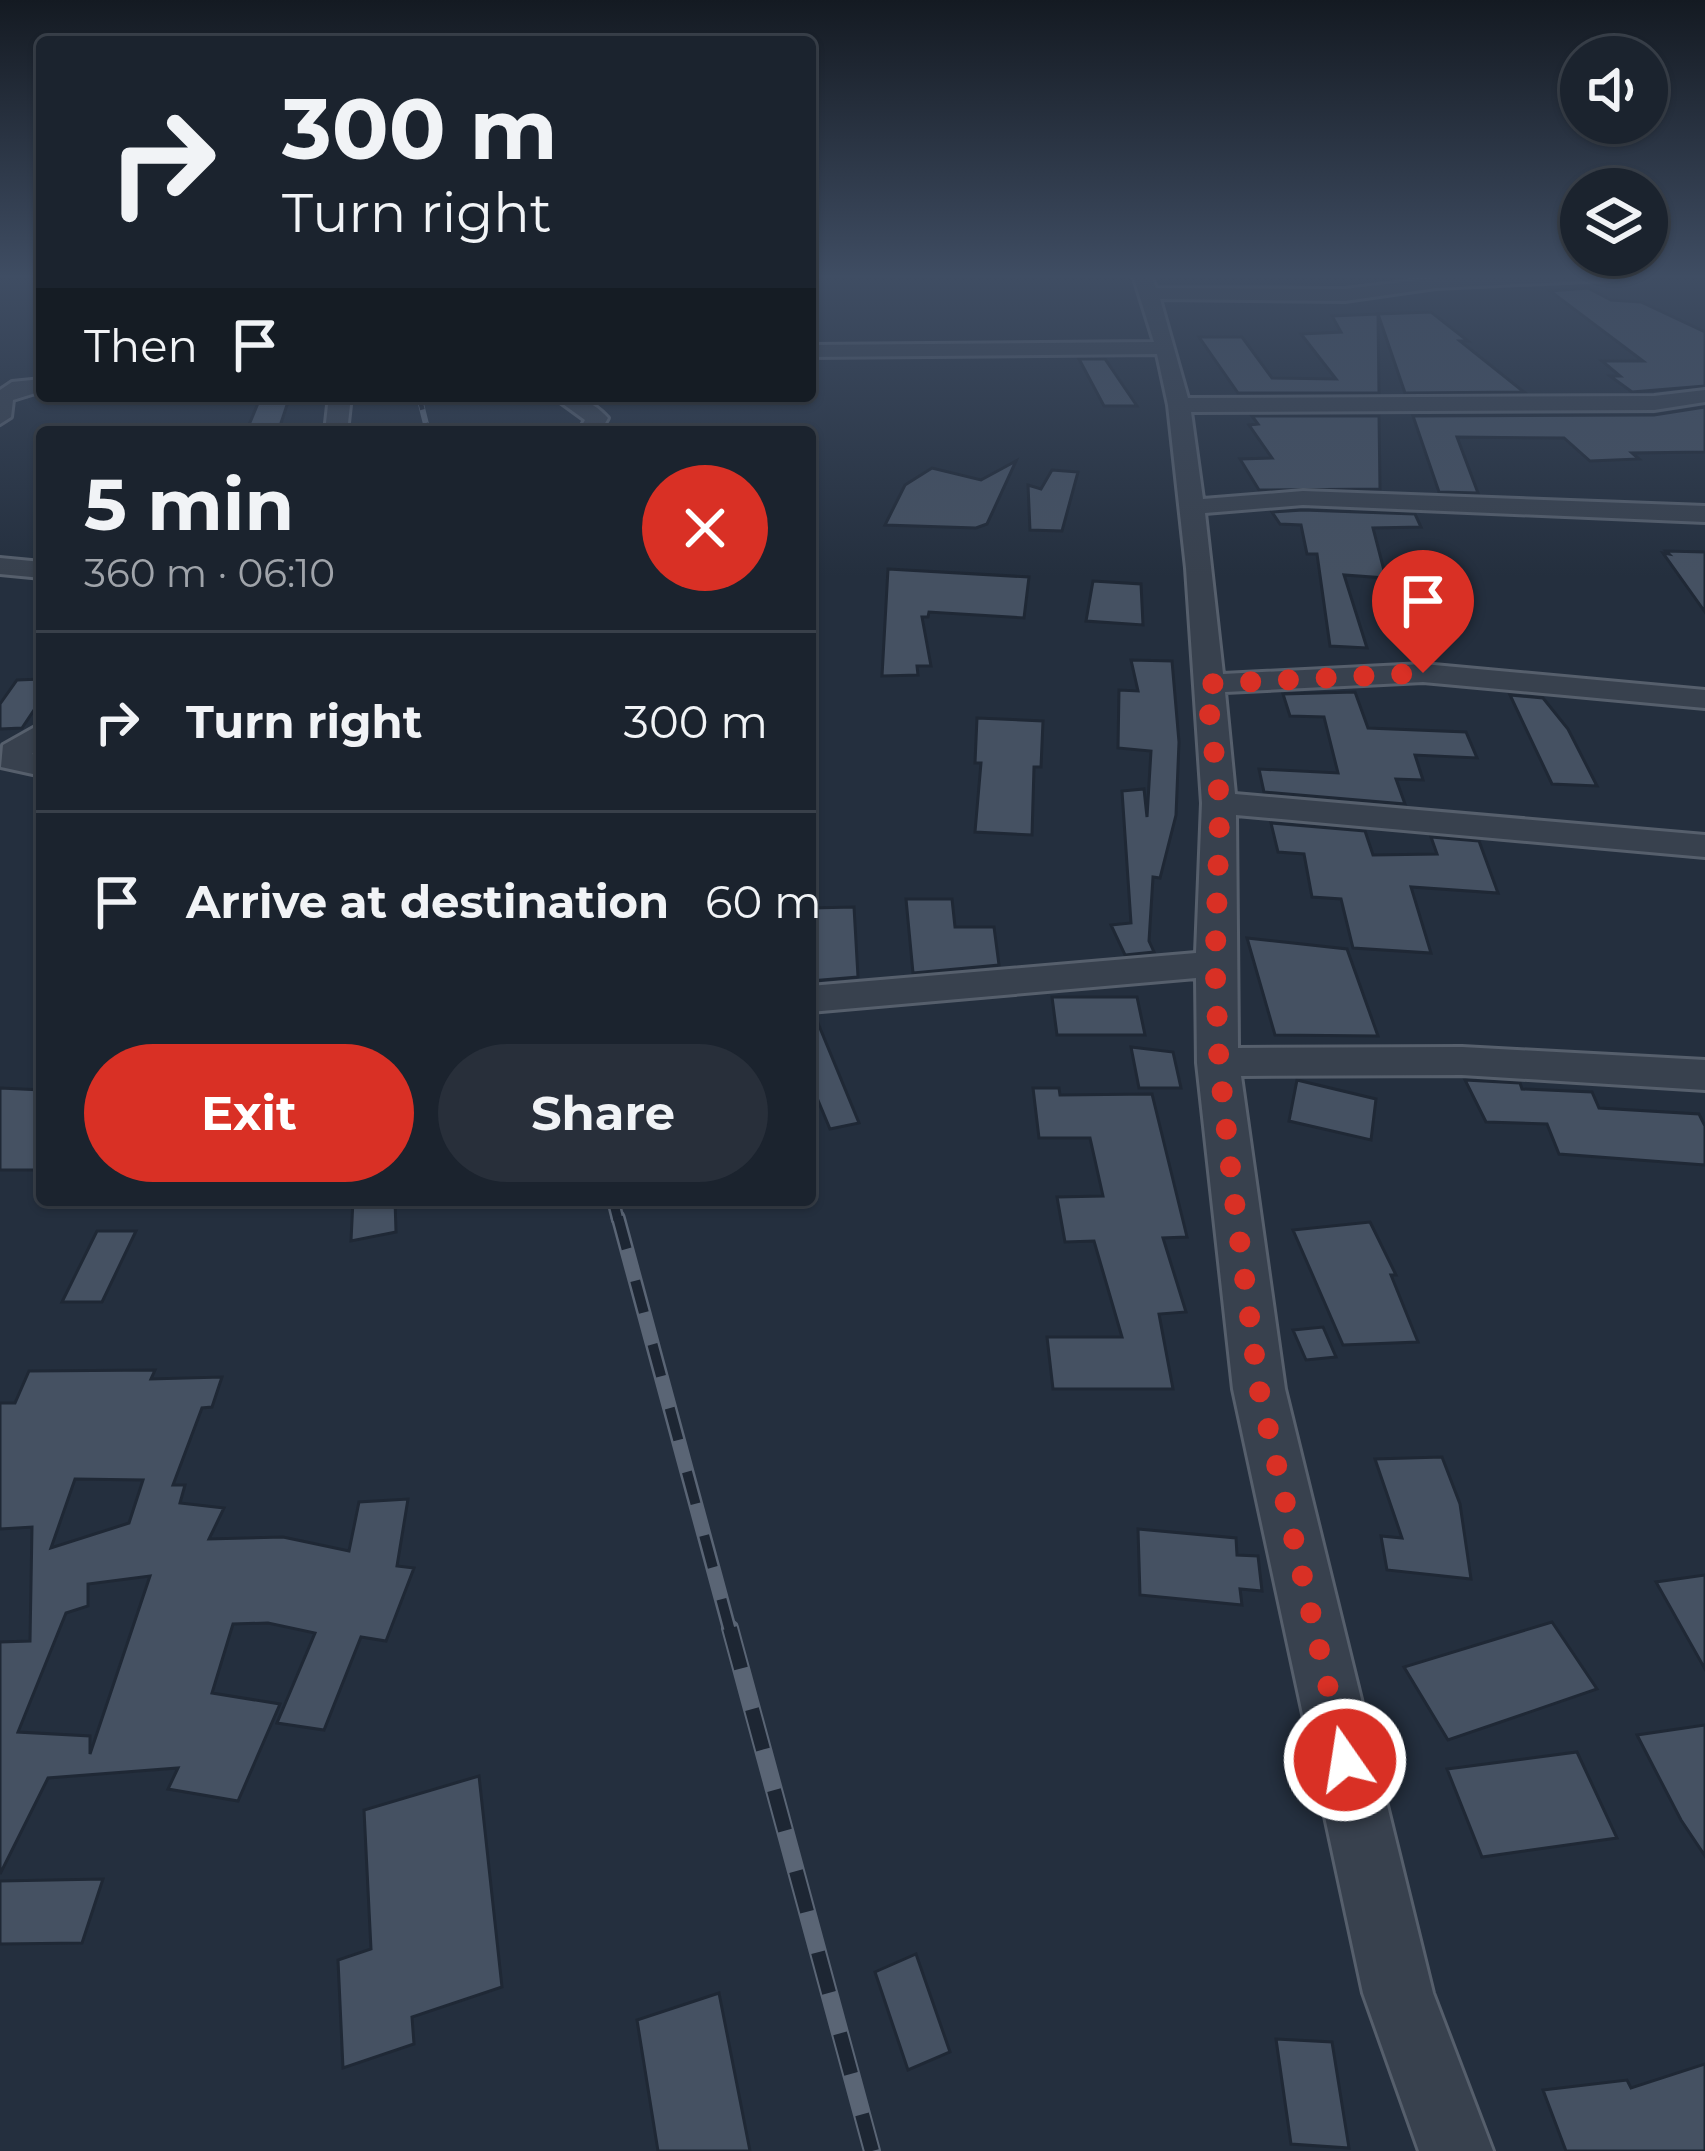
<!DOCTYPE html>
<meta charset="utf-8">
<style>
body{margin:0;font-family:Montserrat,sans-serif;background:#282f3a;color:#f1f3f6;height:100vh;display:flex;flex-direction:column;font-size:45px;white-space:nowrap}
*{box-sizing:border-box;margin:0}
p{font-size:39px;color:#a0a4aa}
.icon{flex:none;width:66px;height:66px;fill:none;stroke:currentColor;stroke-width:2;stroke-linecap:round;stroke-linejoin:round}
.map{position:relative;flex:1;overflow:hidden}
.side{position:absolute;left:36px;top:426px;width:780px;height:780px;display:flex;flex-direction:column;background:#1b232e;border-radius:12px;box-shadow:0 3px 9px #0004,0 0 0 3px #39404a}
.side>*{flex:none}
.hud{position:absolute;left:36px;top:36px;width:780px;height:366px;border-radius:12px;box-shadow:0 3px 9px #0004,0 0 0 3px #39404a;background:#1b232e;color:#f1f3f6;overflow:hidden}
.controls{position:absolute;left:1560px;top:36px;display:grid;gap:24px}
.controls a{display:grid;place-items:center;width:108px;height:108px;border-radius:50%;background:#1b232e;box-shadow:0 3px 9px #0004,0 0 0 3px #39404a;font-size:60px}
.pin{position:absolute;display:grid;place-items:center;width:102px;height:102px;color:#fff;margin:-123px -51px;border-radius:50% 50% 50% 0;rotate:-45deg;box-shadow:0 0 12px #0007}
.pin .icon{rotate:45deg}
.me{position:absolute;width:132px;margin:-66px;rotate:347deg;stroke-linejoin:round;filter:drop-shadow(0 0 9px #0008)}
.turn{display:flex;align-items:center;gap:42px;height:252px;padding:0 48px;font-size:54px}
.turn .icon{width:156px;height:156px;stroke-width:2.5}
.turn b{display:block;font-size:84px;line-height:102px}
.then{display:flex;align-items:center;height:114px;padding:0 48px;background:#0003;gap:24px;font-size:45px}
.round{display:grid;place-items:center;flex:none;width:126px;height:126px;border-radius:63px;background:#282f3a}
.overview{display:flex;align-items:center;justify-content:space-between;height:204px;padding:0 48px}
h1{font-size:72px;font-weight:700;line-height:90px}
.action{display:flex;gap:24px;margin-top:auto;padding:24px 48px}
.action a{flex:1;height:138px;border-radius:72px;background:#d93025;color:#fff;font-size:48px;font-weight:700;line-height:138px;text-align:center}
.action a+a{background:#282f3a;color:#f1f3f6}
ul{padding:0;list-style:none}
li{display:flex;align-items:center;gap:36px;height:180px;padding:0 48px;border-top:3px solid #39404a}
li div{flex:1}
li b{display:block;font-size:45px}
li em{font-style:normal}
.map>svg:first-child{display:block}
.building{fill:#455162;stroke:#1f2835;stroke-width:3;fill-rule:evenodd}
.lines{fill:none;stroke-linecap:round;stroke-linejoin:round}
.minor-casing{stroke:#565f6c;stroke-width:6}
.minor{fill:#38414e;fill-rule:evenodd}
.rail-far3-casing{stroke:#5a6575;stroke-width:6}
.rail-far2-casing{stroke:#5a6575;stroke-width:14}
.rail-far1-casing{stroke:#5a6575;stroke-width:15}
.rail-casing{stroke:#5a6575;stroke-width:18}
.rail-far3{stroke:#1d2633;stroke-width:4.5;stroke-dasharray:14;stroke-linecap:butt}
.rail-far2{stroke:#1d2633;stroke-width:9;stroke-dasharray:27;stroke-linecap:butt}
.rail-far1{stroke:#1d2633;stroke-width:10;stroke-dasharray:33;stroke-linecap:butt}
.rail{stroke:#1d2633;stroke-width:14;stroke-dasharray:42;stroke-linecap:butt}
.route{stroke:#d93025;stroke-width:21;stroke-dasharray:0 37.8}
</style>
<div class="map">
<svg width="1705" height="2151" viewBox="0 0 1705 2151">
<rect width="100%" height="100%" fill="#242f3e"/>
<!-- building -->
<g class="building">
<polygon points="1588,288 1611,300 1641,302 1705,332 1705,386 1632,392 1610,376 1620,376 1602,361 1643,361 1550,291"/>
<polygon points="1431,312 1468,341 1460,341 1524,392 1405,393 1378,314"/>
<polygon points="1378,314 1379,393 1238,393 1199,337 1242,337 1272,378 1336,379 1301,334 1341,332 1332,316"/>
<polygon points="1079,359 1105,359 1137,406 1104,406"/>
<polygon points="261,396 290,396 278,432 246,432"/>
<polygon points="1705,407 1705,452 1632,453 1639,459 1590,461 1564,438 1457,437 1478,493 1439,492 1413,416 1654,415"/>
<polygon points="1252,416 1379,416 1380,489 1259,490 1240,459 1272,458 1249,425 1258,424"/>
<polygon points="1016,461 987,524 976,528 885,525 905,485 932,468 981,480"/>
<polygon points="1052,470 1078,472 1062,531 1030,530 1028,485 1041,489"/>
<polygon points="1303,510 1415,514 1421,527 1373,528 1386,578 1344,575 1367,648 1330,646 1317,554 1307,554 1301,525 1280,524 1272,512"/>
<polygon points="1666,551 1705,552 1705,612 1663,553 1669,554"/>
<polygon points="888,569 1029,577 1024,618 929,612 928,617 922,617 931,666 917,666 918,675 882,676"/>
<polygon points="1093,581 1141,584 1143,625 1086,621"/>
<polygon points="1131,660 1172,661 1179,742 1176,815 1160,878 1153,877 1149,941 1154,952 1125,955 1111,925 1131,923 1122,791 1144,789 1147,817 1151,751 1118,748 1119,690 1138,691"/>
<polygon points="42,679 42,698 22,728 0,729 0,704 17,680"/>
<polygon points="1355,692 1368,728 1466,732 1477,758 1415,755 1423,780 1396,779 1405,804 1264,792 1259,769 1338,773 1324,717 1290,716 1283,694"/>
<polygon points="1510,695 1543,698 1568,729 1597,786 1552,784"/>
<polygon points="977,718 1043,721 1041,767 1034,767 1032,835 975,832 981,763 975,763"/>
<polygon points="1271,823 1365,831 1373,855 1437,854 1431,837 1479,841 1498,893 1411,887 1431,953 1353,948 1341,899 1312,897 1304,854 1278,852"/>
<polygon points="906,899 952,899 955,927 994,927 999,965 913,973"/>
<polygon points="854,907 858,977 810,981 810,908"/>
<polygon points="1247,938 1347,949 1378,1036 1275,1035"/>
<polygon points="1052,997 1137,997 1145,1035 1057,1035"/>
<polygon points="810,1016 815,1016 859,1123 830,1129 817,1098 810,1099"/>
<polygon points="1131,1047 1173,1052 1181,1088 1139,1088"/>
<polygon points="1297,1080 1376,1099 1371,1140 1289,1121"/>
<polygon points="1465,1080 1520,1083 1522,1089 1592,1092 1599,1108 1699,1114 1705,1126 1705,1165 1559,1154 1547,1124 1486,1122"/>
<polygon points="0,1088 42,1090 42,1170 0,1170"/>
<polygon points="1033,1088 1059,1088 1060,1095 1152,1094 1187,1237 1163,1238 1186,1312 1159,1314 1173,1389 1053,1389 1047,1337 1122,1337 1094,1241 1065,1242 1057,1197 1103,1196 1090,1138 1039,1138"/>
<polygon points="353,1200 395,1200 396,1232 351,1241"/>
<polygon points="1370,1222 1396,1275 1391,1275 1418,1342 1343,1345 1293,1230"/>
<polygon points="97,1231 136,1231 102,1302 62,1302"/>
<polygon points="1323,1327 1336,1357 1306,1360 1293,1330"/>
<path d="M155,1370L151,1379L222,1377L212,1407L202,1408L173,1485H185L180,1503L224,1508L209,1539L283,1537L349,1551L359,1502L408,1499L397,1566L414,1568L386,1641L361,1637L324,1730L277,1723L315,1633L268,1623L233,1624L212,1693L280,1704L238,1801L168,1789L178,1768L48,1778L0,1874V1642L30,1641L32,1527L0,1529V1403H15L29,1371ZM75,1479L143,1480L129,1523L51,1548ZM150,1576L90,1754V1736L18,1732L66,1613L88,1606V1584Z"/>
<polygon points="1442,1457 1460,1504 1471,1579 1387,1570 1381,1536 1402,1538 1375,1459"/>
<polygon points="1138,1529 1236,1538 1237,1555 1258,1556 1262,1591 1240,1589 1242,1605 1140,1595"/>
<polygon points="1705,1575 1705,1669 1656,1582"/>
<polygon points="1552,1622 1597,1689 1448,1740 1404,1667"/>
<polygon points="1705,1725 1705,1856 1681,1820 1637,1735"/>
<polygon points="1577,1752 1617,1838 1482,1857 1447,1769"/>
<polygon points="479,1776 502,1987 412,2017 414,2044 343,2068 338,1960 371,1949 364,1810"/>
<polygon points="103,1879 82,1943 0,1944 0,1881"/>
<polygon points="916,1954 950,2052 908,2070 875,1972"/>
<polygon points="719,1993 750,2151 658,2151 637,2020"/>
<polygon points="1276,2039 1332,2042 1349,2148 1291,2144"/>
<polygon points="1705,2064 1705,2151 1566,2151 1543,2090 1627,2080 1631,2088"/>
</g>
<g class="lines">
<!-- minor casing -->
<g class="minor-casing">
<g id="minor">
<polygon points="1133,275 1151,275 1156,288 1345,289 1436,278 1619,275 1610,280 1436,288 1345,301 1160,299 1188,398 1654,396 1705,390 1705,402 1654,410 1191,412 1203,499 1303,491 1705,506 1705,522 1303,505 1205,513 1223,674 1423,664 1705,690 1705,708 1423,682 1225,692 1235,794 1705,835 1705,857 1236,815 1238,1048 1462,1047 1705,1060 1705,1090 1462,1075 1241,1076 1285,1389 1433,1993 1493,2151 1419,2151 1363,1993 1233,1389 1197,1063 1196,978 810,1012 810,986 1196,953 1202,803 1186,568 1168,405 1157,354 810,357 810,345 1154,342"/>
<polygon points="42,379 42,391 13,400 11,417 0,424 0,390 12,382"/>
<polygon points="329,396 351,396 347,432 325,432"/>
<path d="M552,396C576,396 592,400 608,418L600,432H578L585,420Z"/>
<polygon points="0,558 42,562 42,578 0,574"/>
<polygon points="42,723 42,747 32,754 42,756 42,776 1,767 3,745"/>
</g>
</g>
<!-- minor -->
<use href="#minor" class="minor"/>
<!-- rail-far3 casing -->
<g class="rail-far3-casing">
<polyline id="rail-far3" points="419,396 428,432"/>
</g>
<!-- rail-far2 casing -->
<g class="rail-far2-casing">
<polyline id="rail-far2" points="613,1200 618,1220"/>
</g>
<!-- rail-far1 casing -->
<g class="rail-far1-casing">
<polyline id="rail-far1" points="618,1217 730,1631"/>
</g>
<!-- rail casing -->
<g class="rail-casing">
<polyline id="rail" points="730,1628 872,2151"/>
</g>
<!-- rail-far3 -->
<use href="#rail-far3" class="rail-far3"/>
<!-- rail-far2 -->
<use href="#rail-far2" class="rail-far2"/>
<!-- rail-far1 -->
<use href="#rail-far1" class="rail-far1"/>
<!-- rail -->
<use href="#rail" class="rail"/>
</g>
<!-- sky -->
<linearGradient id="sky" x2="0" y2="1"><stop stop-color="#141a22"/><stop offset="0.48" stop-color="#3f4d63"/><stop offset="1" stop-color="#3f4d63" stop-opacity="0"/></linearGradient>
<rect width="1705" height="576" fill="url(#sky)"/>
<g class="lines">
<!-- route -->
<polyline class="route" points="1345,1760 1259,1389 1233,1190 1219,1063 1215,964 1220,803 1206,684 1423,673"/>
</g>
</svg>
<div class="controls">
<a><svg class="icon" aria-label="sound" viewBox="0 0 24 24"><path d="M4 9h4l5-4v14l-5-4H4zM17 9q2 3 0 6"/></svg></a>
<a><svg class="icon" aria-label="layers" viewBox="0 0 24 24"><path d="M12 4l9 5-9 5-9-5zM3 14l9 5 9-5"/></svg></a>
</div>
<div class="pin" style="left:1423px;top:673px;background:#d93025"><svg class="icon" aria-label="arrive" viewBox="0 0 24 24"><path d="M6 21V4h12l-3 4 3 4H6"/></svg></div>
<svg class="me" style="left:1345px;top:1760px" viewBox="-20 -20 40 40"><circle r="17" fill="#d93025" stroke="#fff" stroke-width="3"/><path d="M0-11L8 9 0 5-8 9z" fill="#fff"/></svg>
<div class="hud">
<div class="turn"><svg class="icon" aria-label="right" viewBox="0 0 24 24"><path d="M7 20v-9h11M14 6l5 5-5 5"/></svg><div><b>300 m</b>Turn right</div></div>
<div class="then">Then<svg class="icon" aria-label="arrive" viewBox="0 0 24 24"><path d="M6 21V4h12l-3 4 3 4H6"/></svg></div>
</div>
<section class="side">
<div class="overview"><div><h1>5 min</h1><p>360 m · 06:10</p></div><a class="round" style="background:#d93025;color:#fff"><svg class="icon" aria-label="close" viewBox="0 0 24 24"><path d="M6 6l12 12M18 6L6 18"/></svg></a></div>
<ul>
<li><svg class="icon" aria-label="right" viewBox="0 0 24 24"><path d="M7 20v-9h11M14 6l5 5-5 5"/></svg><div><b>Turn right</b></div><em>300 m</em></li>
<li><svg class="icon" aria-label="arrive" viewBox="0 0 24 24"><path d="M6 21V4h12l-3 4 3 4H6"/></svg><div><b>Arrive at destination</b></div><em>60 m</em></li>
</ul>
<div class="action"><a>Exit</a><a>Share</a></div>
</section>
</div>
